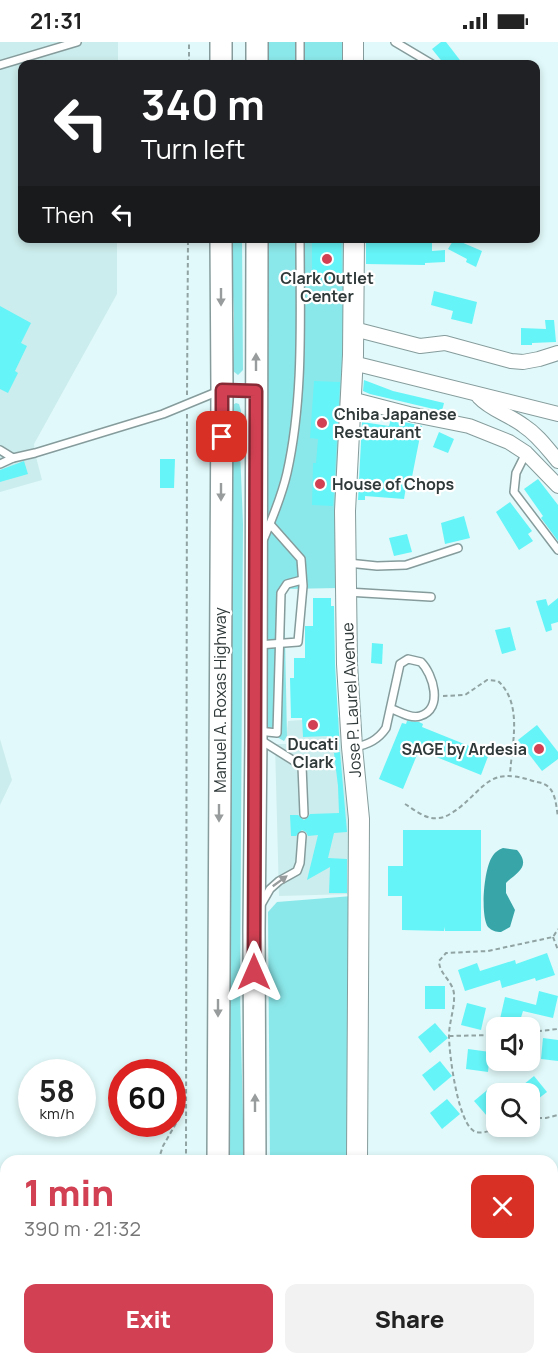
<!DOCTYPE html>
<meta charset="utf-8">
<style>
body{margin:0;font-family:Manrope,sans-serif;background:#f2f2f2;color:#222;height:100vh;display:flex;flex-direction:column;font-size:22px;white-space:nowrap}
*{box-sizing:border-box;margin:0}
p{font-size:20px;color:#767676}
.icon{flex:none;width:33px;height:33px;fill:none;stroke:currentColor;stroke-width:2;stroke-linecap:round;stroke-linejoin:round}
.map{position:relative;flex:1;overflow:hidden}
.sheet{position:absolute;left:0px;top:1113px;width:558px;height:210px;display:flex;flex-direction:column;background:#fff;border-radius:18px 18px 0 0;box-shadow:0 3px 9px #0003}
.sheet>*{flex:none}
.guide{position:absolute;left:18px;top:18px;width:522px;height:183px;border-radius:12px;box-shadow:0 3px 9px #0003;background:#202124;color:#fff;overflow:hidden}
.buttons{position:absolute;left:486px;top:975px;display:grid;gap:12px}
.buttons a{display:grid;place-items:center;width:54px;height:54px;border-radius:12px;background:#fff;box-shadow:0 3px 9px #0003;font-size:30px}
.speed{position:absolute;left:18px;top:1017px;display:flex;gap:12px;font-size:30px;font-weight:700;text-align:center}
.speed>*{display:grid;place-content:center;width:78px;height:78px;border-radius:50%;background:#fff;box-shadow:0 3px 9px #0003;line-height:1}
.speed small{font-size:15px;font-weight:400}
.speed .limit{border:9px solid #d22;background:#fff;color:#111}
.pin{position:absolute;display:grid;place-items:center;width:51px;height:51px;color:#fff;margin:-26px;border-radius:12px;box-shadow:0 3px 9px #0006}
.me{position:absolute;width:66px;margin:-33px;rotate:0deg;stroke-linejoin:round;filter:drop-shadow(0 0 4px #0008)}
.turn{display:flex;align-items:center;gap:21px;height:126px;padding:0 24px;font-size:27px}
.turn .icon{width:78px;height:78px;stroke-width:2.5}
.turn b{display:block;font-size:42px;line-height:51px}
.then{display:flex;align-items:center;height:57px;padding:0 24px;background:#0003;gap:12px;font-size:22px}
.round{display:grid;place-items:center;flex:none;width:63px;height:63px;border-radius:12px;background:#f2f2f2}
.summary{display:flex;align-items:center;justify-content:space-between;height:102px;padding:0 24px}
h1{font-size:36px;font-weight:800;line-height:45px;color:#d14153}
.button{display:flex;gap:12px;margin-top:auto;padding:12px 24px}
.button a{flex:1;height:69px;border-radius:12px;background:#d14153;color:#fff;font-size:24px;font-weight:800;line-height:69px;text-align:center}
.button a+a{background:#f2f2f2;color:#222}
.status{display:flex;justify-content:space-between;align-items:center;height:42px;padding:0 30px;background:#fff;direction:ltr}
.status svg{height:16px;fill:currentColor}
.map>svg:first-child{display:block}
.built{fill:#cceded}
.green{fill:#8be8ea}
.water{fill:#38a6a9}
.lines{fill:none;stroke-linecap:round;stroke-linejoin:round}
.stream{stroke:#38a6a9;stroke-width:4}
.building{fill:#65f4f7}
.lane-casing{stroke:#869c9c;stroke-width:10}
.street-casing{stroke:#869c9c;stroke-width:16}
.secondary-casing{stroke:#869c9c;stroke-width:22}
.primary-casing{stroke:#869c9c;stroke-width:24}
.path{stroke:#91a3a3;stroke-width:2;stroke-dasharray:4.5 3;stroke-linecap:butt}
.lane{stroke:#fff;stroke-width:7}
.street{stroke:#fff;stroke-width:14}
.secondary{stroke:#fff;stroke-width:20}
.primary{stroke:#fff;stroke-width:21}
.oneway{fill:#989c9c}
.route-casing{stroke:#882a36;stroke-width:15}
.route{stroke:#d14153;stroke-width:10}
.poi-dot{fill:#d14153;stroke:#fff;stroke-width:2}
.labels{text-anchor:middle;stroke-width:4.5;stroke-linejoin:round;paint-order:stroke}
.poi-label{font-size:16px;font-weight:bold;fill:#303939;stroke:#fff}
.street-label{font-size:16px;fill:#303939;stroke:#fff}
</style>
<div class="status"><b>21:31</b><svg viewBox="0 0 49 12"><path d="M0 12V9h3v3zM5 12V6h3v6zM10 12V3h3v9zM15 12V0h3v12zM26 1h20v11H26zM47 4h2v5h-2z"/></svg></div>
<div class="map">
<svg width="558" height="1323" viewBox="0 0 558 1323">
<rect width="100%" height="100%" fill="#e1f9fa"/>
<!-- built -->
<g class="built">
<polygon points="0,0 118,0 118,22 22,22 22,196 117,197 117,252 34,402 35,411 42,438 0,450"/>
<polygon points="343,675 352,759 352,852 279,854 275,702 286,702 288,679"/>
<polygon points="0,697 12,738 0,763"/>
</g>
<!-- green -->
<g class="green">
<rect x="268" y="0" width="76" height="22"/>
<polygon points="230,197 242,197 243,328 238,333 233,329 234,272"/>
<polygon points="267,197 345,197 346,335 339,546 284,547 287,694 284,699 275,694 266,684"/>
<polygon points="236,361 239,362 241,369 240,408 243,482 240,952 244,1119 229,1119 227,1104 231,364"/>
<polygon points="352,854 351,1119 270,1119 268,870 277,860"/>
<rect x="271" y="1317" width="79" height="6"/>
</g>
<!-- water -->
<path class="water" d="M503,806L517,808C532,825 516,831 506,841V851L515,868L510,885L501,890C496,890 492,889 488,885C480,873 484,827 492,815C495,810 498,808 503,806Z"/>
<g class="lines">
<!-- stream -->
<g class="stream">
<polyline points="552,1164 558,1161"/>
<polyline points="535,1317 535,1323"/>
</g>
</g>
<!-- building -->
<g class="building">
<polygon points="441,0 446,0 463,22 444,22 432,7"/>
<polygon points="312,196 341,196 342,238 312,238"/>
<polygon points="366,196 432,196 432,209 445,208 445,220 425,221 425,223 366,222"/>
<polygon points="454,197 482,209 476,225 466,220 467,217 448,207"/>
<polygon points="434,249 477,260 472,282 451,277 453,269 431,263"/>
<polygon points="0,264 31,281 21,301 27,304 15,329 18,331 8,351 0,347"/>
<polygon points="545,278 554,278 556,300 532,301 532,303 521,303 521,286 546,287"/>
<polygon points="364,338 393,349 444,361 442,369 370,352 363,349"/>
<polygon points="314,339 340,340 333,464 312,463 313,421 316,421 318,397 310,396"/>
<polygon points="391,377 422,384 411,440 407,439 404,457 365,454 365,458 358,458 362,380 389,384"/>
<polygon points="439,390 454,397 448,411 433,405"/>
<polygon points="160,417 175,417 174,446 160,446"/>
<polygon points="24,419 28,432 0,440 0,428"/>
<polygon points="538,437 558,463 558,499 541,476 543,474 524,447"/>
<polygon points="510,460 532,489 528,492 533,499 519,508 496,470"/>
<polygon points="464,474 470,496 445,502 441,481"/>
<polygon points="407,492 412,510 394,514 389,496"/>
<polygon points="313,556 331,556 331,564 334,564 335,622 340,709 329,709 328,694 303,695 302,676 291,676 290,636 294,636 294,616 305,616 305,584 313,584"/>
<polygon points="558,556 558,580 551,582 552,588 546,590 536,559 546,557 548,564"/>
<polygon points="510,585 516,608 502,612 495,588"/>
<polygon points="372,601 383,602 382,622 371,621"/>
<polygon points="407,679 419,680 423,682 422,685 489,712 481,733 419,708 403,747 379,737 402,681 406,682"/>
<polygon points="537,683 558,710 558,717 542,729 518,698"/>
<polygon points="340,710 347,790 334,791 328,816 347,817 347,851 329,851 330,825 307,838 318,793 308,794 306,790 302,788 296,794 291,794 290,773 298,773 304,778 307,776 310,772 339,771 338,744 334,711"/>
<polygon points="403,788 481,788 481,889 445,889 444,885 444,889 402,888 402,854 388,854 388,824 403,824"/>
<polygon points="547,911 555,933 536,939 535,936 502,946 500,938 465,949 458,928 477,921 480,929 515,918 516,922"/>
<rect x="425" y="944" width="20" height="23"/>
<polygon points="539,949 558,954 553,976 523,969 519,982 500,977 505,955 536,963"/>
<polygon points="467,961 486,966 481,988 461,983"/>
<polygon points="435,981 448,996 430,1011 418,995"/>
<polygon points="543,996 558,998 558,1019 541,1017"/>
<polygon points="468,1007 490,1010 488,1030 466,1027"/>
<polygon points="440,1019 452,1034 434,1049 422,1033"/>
<polygon points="534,1034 547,1050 530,1063 530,1052 512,1052"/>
<polygon points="492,1044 496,1050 496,1067 487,1074 474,1059"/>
<polygon points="447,1057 460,1072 442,1087 430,1071"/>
</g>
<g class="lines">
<!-- lane casing -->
<g class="lane-casing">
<g id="lane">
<polyline points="300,0 300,22"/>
<polyline points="395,0 432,22"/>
<polyline points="0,23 77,0"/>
<polyline points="0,408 13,416 35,411 163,372 219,349"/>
<polyline points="526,411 516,431 514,450 558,508"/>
<polyline points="0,422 13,416"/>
<path d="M264,496C273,475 282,453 287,431C304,355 300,274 300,196"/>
<polyline points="348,521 377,524 406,523 458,506"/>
<polyline points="347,550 431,555"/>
<polyline points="258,603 298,600 303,544 301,517 270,482"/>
<polyline points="258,689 277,691 281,551 287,542 302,538"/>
<polyline points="259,697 302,724 304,772"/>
<path d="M354,705C368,703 378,698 386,686L400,622L408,617L421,620C433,632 444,667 420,674C411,677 400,670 392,667"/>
<polyline points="262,861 270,847 279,839 297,829 300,821 302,794"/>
</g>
</g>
<!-- street casing -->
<g class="street-casing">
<g id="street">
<polyline points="354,287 420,304 445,301 511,319 523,320 539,317 558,311"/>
<polyline points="353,321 558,372"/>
<path d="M479,355C491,368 510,373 524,384C538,393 547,406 558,419"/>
<polyline points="351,357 409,372 469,384 509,400 526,411 558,444"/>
</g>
</g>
<!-- secondary casing -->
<g class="secondary-casing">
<g id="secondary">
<polyline points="353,0 353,22"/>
<polyline points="354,196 353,313 345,469 347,622 352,705 359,777 357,1119"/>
<polyline points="356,1317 357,1323"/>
</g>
</g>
<!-- primary casing -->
<g class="primary-casing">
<g id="primary">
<polyline points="221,22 221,0"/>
<polyline points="257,22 257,0"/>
<polyline points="218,1119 222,348 221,196"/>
<polyline points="255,1119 254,887 256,696 257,196"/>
<polyline points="218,1317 218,1323"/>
<polyline points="252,1323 252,1317"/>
</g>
</g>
<!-- path -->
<g class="path">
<polyline points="189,22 189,0"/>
<polyline points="187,353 188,196"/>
<path d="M443,654L465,653L487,638L498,639C523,662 512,701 510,732"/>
<path d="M405,762C415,768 426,778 438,776C446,776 453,770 459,766C487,743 490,726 530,738C535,740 540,740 544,742C556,747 556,764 558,775"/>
<polyline points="553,895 558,908"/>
<polyline points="530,990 558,987"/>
<polyline points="449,994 496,993"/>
<polyline points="530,1076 546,1076 558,1073"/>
<path d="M503,1084C495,1087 485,1092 476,1090C458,1085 449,1011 449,994C449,980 455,966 454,952C453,939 439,932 439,919L446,911L488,909L553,895L558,887"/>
<polyline points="158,1119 163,1104 186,1064"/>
<polyline points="186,1119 187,370"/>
<polyline points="97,1323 98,1317"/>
<polyline points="179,1323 181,1317"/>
</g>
<!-- lane -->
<use href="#lane" class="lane"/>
<!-- street -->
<use href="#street" class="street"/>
<!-- secondary -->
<use href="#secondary" class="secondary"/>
<!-- primary -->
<use href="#primary" class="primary"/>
</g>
<!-- one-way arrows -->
<defs><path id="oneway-solid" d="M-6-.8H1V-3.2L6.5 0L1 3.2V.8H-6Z" transform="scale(1.5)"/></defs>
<g class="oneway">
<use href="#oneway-solid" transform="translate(221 255) rotate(90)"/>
<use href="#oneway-solid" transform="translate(256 320) rotate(-90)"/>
<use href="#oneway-solid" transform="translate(221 450) rotate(90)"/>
<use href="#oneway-solid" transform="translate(219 771) rotate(90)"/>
<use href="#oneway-solid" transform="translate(280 839) rotate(-36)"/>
<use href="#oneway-solid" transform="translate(218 966) rotate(90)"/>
<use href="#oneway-solid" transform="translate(255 1061) rotate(-90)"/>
</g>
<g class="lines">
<!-- route casing -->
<g class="route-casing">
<polyline id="route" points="222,395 222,348 256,349 254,930"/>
</g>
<!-- route -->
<use href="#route" class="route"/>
</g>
<!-- markers -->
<g class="poi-dot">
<circle cx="327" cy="217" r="6"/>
<circle cx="322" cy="381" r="6"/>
<circle cx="320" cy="442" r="6"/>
<circle cx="313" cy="683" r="6"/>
<circle cx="539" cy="707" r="6"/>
</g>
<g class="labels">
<!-- poi labels -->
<g class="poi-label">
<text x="327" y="242">Clark Outlet<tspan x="327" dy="18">Center</tspan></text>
<text x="334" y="378" text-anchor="start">Chiba Japanese<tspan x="334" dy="18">Restaurant</tspan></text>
<text x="332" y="448" text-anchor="start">House of Chops</text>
<text x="313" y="708">Ducati<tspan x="313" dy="18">Clark</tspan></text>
<text x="527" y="713" text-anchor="end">SAGE by Ardesia</text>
</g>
<!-- street labels -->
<g class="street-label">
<text transform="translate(220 658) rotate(-90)" y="6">Manuel A. Roxas Highway</text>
<text transform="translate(351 658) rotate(-93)" y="6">Jose P. Laurel Avenue</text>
</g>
</g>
</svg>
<div class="buttons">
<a><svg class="icon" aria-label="sound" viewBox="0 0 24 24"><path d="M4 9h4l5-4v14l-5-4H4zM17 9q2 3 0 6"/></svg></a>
<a><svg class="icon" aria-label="search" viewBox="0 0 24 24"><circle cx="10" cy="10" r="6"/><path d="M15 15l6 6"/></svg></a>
</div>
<div class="speed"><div>58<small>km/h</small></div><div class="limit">60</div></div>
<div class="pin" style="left:222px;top:395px;background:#d93025"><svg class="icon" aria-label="arrive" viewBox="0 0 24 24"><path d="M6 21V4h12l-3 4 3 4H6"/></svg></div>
<svg class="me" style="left:254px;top:930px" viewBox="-20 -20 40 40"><path d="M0-17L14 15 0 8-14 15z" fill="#d14153" stroke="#fff" stroke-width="4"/></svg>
<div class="guide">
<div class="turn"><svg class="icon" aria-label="left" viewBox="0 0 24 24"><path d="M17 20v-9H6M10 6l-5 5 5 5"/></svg><div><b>340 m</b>Turn left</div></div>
<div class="then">Then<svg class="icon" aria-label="left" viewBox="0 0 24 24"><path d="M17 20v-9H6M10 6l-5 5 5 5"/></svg></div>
</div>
<section class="sheet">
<div class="summary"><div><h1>1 min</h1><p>390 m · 21:32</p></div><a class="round" style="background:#d93025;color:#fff"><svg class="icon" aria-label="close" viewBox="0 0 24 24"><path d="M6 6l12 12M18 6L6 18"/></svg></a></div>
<div class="button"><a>Exit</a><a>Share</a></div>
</section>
</div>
